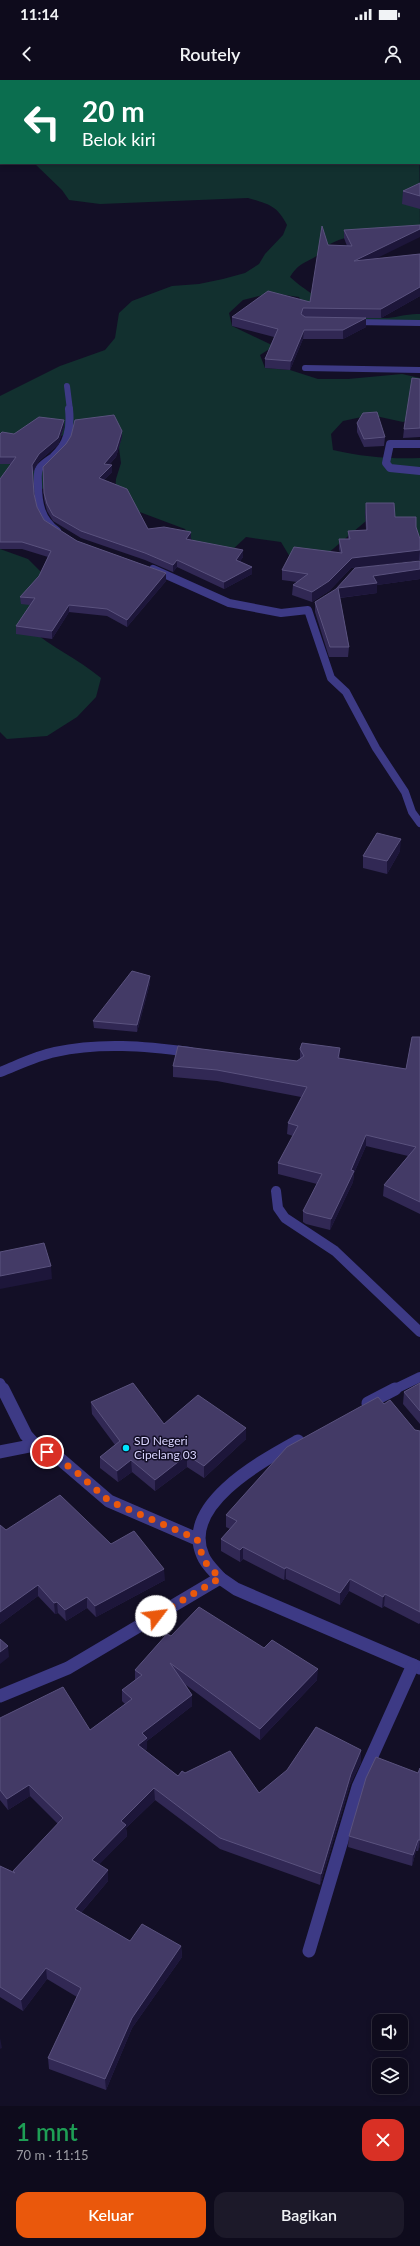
<!DOCTYPE html>
<html lang="id">
<meta charset="utf-8">
<style>
body{margin:0;font-family:Lato,sans-serif;background:#1c1929;color:#f1f3f6;height:100vh;display:flex;flex-direction:column;font-size:15px;white-space:nowrap}
*{box-sizing:border-box;margin:0}
p{font-size:13px;color:#9b9ba3}
.icon{flex:none;width:22px;height:22px;fill:none;stroke:currentColor;stroke-width:2;stroke-linecap:round;stroke-linejoin:round}
.map{position:relative;height:2026px;overflow:hidden}
.details{display:flex;flex-direction:column;background:#0e0b1c;flex:1}
.details>*{flex:none}
.guide{position:absolute;left:0px;top:0px;width:420px;height:84px;box-shadow:0 2px 6px #0003,0 0 0 1px #2e2b3b;background:#0b6e4f;color:#fff;overflow:hidden}
.buttons{position:absolute;left:372px;top:1934px;display:grid;gap:8px}
.buttons a{display:grid;place-items:center;width:36px;height:36px;border-radius:8px;background:#0e0b1c;box-shadow:0 2px 6px #0003,0 0 0 1px #2e2b3b;font-size:20px}
.pin{position:absolute;display:grid;place-items:center;width:34px;height:34px;color:#fff;margin:-17px;border:2px solid #fff;border-radius:50%;box-shadow:0 1px 4px #0007}
.me{position:absolute;width:44px;margin:-22px;rotate:60deg;stroke-linejoin:round;filter:drop-shadow(0 0 3px #0008)}
.turn{display:flex;align-items:center;gap:14px;height:84px;padding:0 16px;font-size:18px}
.turn .icon{width:52px;height:52px;stroke-width:2.5}
.turn b{display:block;font-size:28px;line-height:34px}
.round{display:grid;place-items:center;flex:none;width:42px;height:42px;border-radius:12px;background:#1c1929}
.overview{display:flex;align-items:center;justify-content:space-between;height:68px;padding:0 16px}
h1{font-size:24px;font-weight:600;line-height:30px;color:#1e9e55}
.action{display:flex;gap:8px;margin-top:auto;padding:8px 16px}
.action a{flex:1;height:46px;border-radius:12px;background:#ea580c;color:#fff;font-size:16px;font-weight:600;line-height:46px;text-align:center}
.action a+a{background:#1c1929;color:#f1f3f6}
.status{display:flex;justify-content:space-between;align-items:center;height:28px;padding:0 20px;background:#0e0b1c;direction:ltr}
.status svg{height:11px;fill:currentColor}
header{display:flex;justify-content:space-between;align-items:center;height:52px;padding:0 16px;background:#0e0b1c;font-size:18px;font-weight:600}
.map>svg:first-child{display:block}
.green{fill:#12302f}
.lines{fill:none;stroke-linecap:round;stroke-linejoin:round}
.lane{stroke:#3d3a85;stroke-width:6}
.street-far3{stroke:#3d3a85;stroke-width:6}
.street-far2{stroke:#3d3a85;stroke-width:8}
.street-far1{stroke:#3d3a85;stroke-width:10}
.street{stroke:#3d3a85;stroke-width:13}
.wall{fill:#312854}
.shaded-wall{fill:#1d163a}
.building{fill:#433a66;stroke:#5a527e}
.route{stroke:#ea580c;stroke-width:7;stroke-dasharray:0 12.6}
.poi-dot{fill:#00e5ff;stroke:#130f26;stroke-width:1.5}
.labels{text-anchor:middle;stroke-width:3;stroke-linejoin:round;paint-order:stroke}
.poi-label{font-size:12px;fill:#d9d4ff;stroke:#130f26;text-anchor:start}
</style>
<div class="status"><b>11:14</b><svg viewBox="0 0 49 12"><path d="M0 12V9h3v3zM5 12V6h3v6zM10 12V3h3v9zM15 12V0h3v12zM26 1h20v11H26zM47 4h2v5h-2z"/></svg></div>
<header><svg class="icon" aria-label="back" viewBox="0 0 24 24"><path d="M15 5l-7 7 7 7"/></svg>Routely<svg class="icon" aria-label="person" viewBox="0 0 24 24"><circle cx="12" cy="8" r="4"/><path d="M4 21q1-7 8-7t8 7"/></svg></header>
<div class="map">
<svg width="420" height="2026" viewBox="0 0 420 2026">
<rect width="100%" height="100%" fill="#130f26"/>
<!-- green -->
<g class="green">
<polygon points="0,0 164,0 172,1 1,1 1,51"/>
<path d="M419,11L420,153C392,154 357,150 332,163C325,166 321,173 315,177C303,184 298,184 290,197C314,219 347,234 380,238C393,239 407,233 420,234V241L384,244L305,230L299,217L271,213L243,220L229,233L232,246L274,266L260,275L265,288L290,290L318,299H348L402,294L420,298V336L403,342L371,335L343,341L331,354L333,370C363,377 390,379 420,378V470L370,447L366,441L327,474L290,477L281,462L246,457L229,473L196,466L185,449L129,428L115,413L116,399L121,383L119,368L70,352L34,369L36,385L56,403L0,427V316L60,286L105,270L115,258L119,233L132,221L172,206L199,204L223,199L245,193L259,184L265,174L283,155L287,145C277,125 268,124 248,118L100,124L69,120L62,110L34,83H419Z"/>
<path d="M0,469L28,479L44,495L29,548C51,567 78,579 101,598L96,617L77,637L47,656L7,659L0,652Z"/>
</g>
<g class="lines">
<!-- lane -->
<g class="lane">
<polyline points="353,242 420,243"/>
<polyline points="305,288 420,290"/>
</g>
<!-- street-far3 -->
<polyline class="street-far3" points="67,306 70,330"/>
<!-- street-far2 -->
<g class="street-far2">
<polyline points="420,364 390,364 386,383 390,388 420,391"/>
<path d="M57,451C41,439 38,424 38,404C38,400 37,393 39,389C42,384 48,381 53,377C68,364 71,348 69,329"/>
<polyline points="153,489 229,523 281,533 308,530 331,598 346,612 376,668 405,712 412,732 420,743"/>
</g>
<!-- street-far1 -->
<g class="street-far1">
<path d="M0,992C18,985 36,976 55,972C100,962 145,966 190,972"/>
<polyline points="276,1111 278,1128 285,1138 335,1171 420,1252"/>
<polyline points="0,1303 4,1310"/>
<polyline points="393,1310 420,1297"/>
</g>
<!-- street -->
<g class="street">
<polyline points="3,1309 26,1355 35,1365"/>
<polyline points="368,1323 395,1309"/>
<polyline points="0,1372 35,1365 60,1379 109,1421 197,1459"/>
<path d="M220,1498C215,1492 206,1484 203,1476C180,1425 262,1381 298,1361"/>
<polyline points="0,1616 68,1588 220,1498 236,1509 420,1588"/>
<polyline points="309,1871 358,1707 413,1585"/>
</g>
</g>
<!-- wall -->
<g class="wall">
<polygon points="420,103 420,129 402,124 403,111"/>
<polygon points="344,150 376,179 420,174 420,216 381,238 366,238 366,247 343,259 303,259 290,290 265,288 265,279 274,257 232,246 232,237 310,222 328,165 347,166 344,158"/>
<polygon points="420,299 420,357 403,358 404,349"/>
<polygon points="64,340 64,347 58,365 39,381 33,392 34,415 37,427 44,440 77,461 166,493 166,501 127,547 107,536 69,532 52,559 16,554 16,546 30,525 21,524 20,517 39,496 48,477 22,469 0,469 0,399 11,384 0,384 0,354 14,354"/>
<polygon points="357,343 385,357 384,366 364,367 357,352"/>
<polygon points="122,351 122,357 116,377 109,385 112,385 112,392 104,400 148,449 191,452 191,459 190,460 243,477 240,481 252,487 252,494 224,509 177,487 173,492 145,480 81,458 53,441 47,431 44,419 43,387"/>
<polygon points="366,423 395,437 416,447 420,459 420,480 351,488 329,511 312,522 292,515 293,505 297,502 282,500 282,490 340,473 339,469 339,459 348,459 348,451 366,450 365,433"/>
<polygon points="420,481 420,499 377,505 377,513 340,518 349,567 348,577 329,577 315,532 315,522"/>
<polygon points="400,771 387,794 363,788 363,776"/>
<polygon points="150,903 137,952 94,948 93,941"/>
<polygon points="420,957 420,1134 383,1116 384,1105 408,1076 366,1066 354,1093 353,1102 330,1150 306,1144 303,1142 303,1131 317,1104 278,1094 278,1083 293,1056 287,1054 288,1043 301,1017 217,1001 173,997 173,986 297,981 300,979 300,969 340,978 406,989"/>
<polygon points="420,1303 420,1344 403,1324 404,1312"/>
<polygon points="91,1322 164,1344 246,1348 246,1359 204,1398 187,1387 155,1411 132,1392 118,1402 100,1388 100,1377 115,1365 92,1334"/>
<polygon points="384,1324 415,1350 420,1351 420,1543 419,1544 384,1526 382,1528 349,1511 340,1525 286,1499 284,1500 243,1479 240,1482 221,1471 221,1459 230,1449 226,1447 226,1435"/>
<polygon points="0,1445 6,1450 111,1464 165,1500 96,1537 87,1528 66,1541 58,1533 55,1534 38,1516 0,1544"/>
<polygon points="171,1556 264,1568 317,1600 260,1660 186,1605 192,1615 192,1626 147,1661 147,1669 145,1670 178,1696 185,1693 259,1713 361,1682 350,1705 320,1805 220,1769 155,1720 126,1748 127,1756 99,1784 108,1801 81,1833 130,1861 181,1866 182,1877 132,1948 106,2010 49,1989 48,1978 77,1917 47,1899 23,1931 0,1917 0,1786 14,1792 13,1791 58,1744 30,1716 8,1730 0,1720 0,1638 90,1650 125,1624 122,1621 122,1610 135,1600 135,1590"/>
<polygon points="418,1693 420,1766 418,1771 416,1771 412,1786 348,1767 349,1756"/>
</g>
<!-- shaded-wall -->
<g class="shaded-wall">
<polygon points="420,149 420,157 353,190 354,181"/>
<polygon points="420,207 420,216 381,238 381,229"/>
<polygon points="366,238 366,247 343,259 343,250"/>
<polygon points="304,250 303,259 290,290 291,281"/>
<polygon points="64,340 64,347 58,365 39,381 33,392 32,385 39,374"/>
<polygon points="122,351 122,357 116,377 104,390 104,384"/>
<polygon points="112,385 112,392 99,405 99,398"/>
<polygon points="191,452 191,459 186,466 186,459"/>
<polygon points="243,470 243,477 236,487 236,480"/>
<polygon points="420,470 419,480 351,488 329,511 312,522 312,512 352,478"/>
<polygon points="177,480 177,487 173,492 173,485"/>
<polygon points="252,487 252,494 224,509 224,502"/>
<polygon points="420,489 420,499 377,505 377,513 338,518 338,508 373,496"/>
<polygon points="166,493 166,501 127,547 127,540"/>
<polygon points="69,525 69,532 52,559 52,551"/>
<polygon points="401,759 400,771 387,794 387,781"/>
<polygon points="150,896 150,903 137,952 137,945"/>
<polygon points="340,968 340,979 338,978"/>
<polygon points="366,1055 366,1066 354,1093 353,1102 330,1150 331,1139 351,1090"/>
<polygon points="51,1186 52,1199 0,1209 0,1196"/>
<polygon points="246,1348 246,1359 204,1398 204,1386"/>
<polygon points="187,1375 187,1387 155,1411 155,1400"/>
<polygon points="131,1380 132,1392 118,1402 117,1391"/>
<polygon points="243,1467 243,1479 240,1482 240,1470"/>
<polygon points="286,1487 286,1499 284,1500 285,1489"/>
<polygon points="164,1489 165,1500 96,1537 95,1526"/>
<polygon points="350,1499 349,1511 340,1525 340,1513"/>
<polygon points="38,1505 38,1516 0,1544 0,1532"/>
<polygon points="385,1514 384,1526 382,1528 383,1517"/>
<polygon points="87,1517 87,1528 66,1541 65,1530"/>
<polygon points="57,1522 58,1533 55,1534 54,1523"/>
<polygon points="8,1566 9,1577 0,1584 0,1572"/>
<polygon points="318,1589 317,1600 260,1660 260,1649"/>
<polygon points="192,1615 192,1626 147,1661 147,1669 138,1676 138,1665 142,1653"/>
<polygon points="361,1670 361,1682 350,1705 320,1805 321,1794 351,1694"/>
<polygon points="29,1705 30,1716 8,1730 7,1719"/>
<polygon points="154,1708 155,1720 126,1748 127,1756 93,1791 92,1780 121,1741"/>
<polygon points="420,1758 420,1766 418,1771 420,1760"/>
<polygon points="418,1760 416,1771 412,1786 413,1775"/>
<polygon points="108,1790 108,1801 75,1840 75,1829"/>
<polygon points="181,1866 182,1877 132,1948 106,2010 105,1999 132,1938"/>
<polygon points="46,1888 47,1899 23,1931 21,1920"/>
<polygon points="0,1958 2,1968 0,1969"/>
</g>
<!-- building -->
<g class="building">
<polygon points="420,103 420,116 403,111"/>
<polygon points="420,145 420,149 354,181 420,174 420,207 381,229 303,228 301,234 305,237 366,238 343,250 304,250 291,281 265,279 278,249 232,237 268,211 310,222 322,146 328,165 352,166 344,150"/>
<polygon points="412,298 420,299 420,348 404,349"/>
<polygon points="377,332 385,357 364,359 357,343 363,333"/>
<polygon points="114,335 122,351 116,370 104,384 112,385 99,398 127,409 148,449 164,447 191,452 186,459 243,470 236,480 252,487 224,502 177,480 173,485 145,473 81,451 53,435 47,424 44,413 43,387 66,364 71,356 75,340"/>
<polygon points="39,337 64,340 58,358 39,374 32,385 34,414 37,427 44,440 77,461 166,493 127,540 107,529 69,525 52,551 16,546 35,518 20,517 39,496 51,471 22,462 0,462 0,399 16,377 0,377 0,354 2,352 14,354"/>
<polygon points="366,423 394,423 395,437 416,437 416,447 420,459 420,470 352,478 329,501 312,512 293,505 308,494 282,490 294,467 342,473 339,459 350,459 348,451 367,450"/>
<polygon points="420,481 420,489 373,496 377,503 338,508 349,567 330,567 315,522 336,509 355,488"/>
<polygon points="377,753 401,759 387,781 363,776"/>
<polygon points="132,891 150,896 137,945 93,941"/>
<polygon points="412,957 420,957 420,1122 384,1105 416,1067 366,1055 351,1090 354,1091 331,1139 306,1133 303,1131 322,1094 278,1083 298,1046 288,1043 307,1007 217,990 173,986 178,966 297,981 304,976 300,969 302,963 340,968 338,978 406,989"/>
<polygon points="44,1163 51,1186 0,1196 0,1172"/>
<polygon points="133,1303 164,1344 198,1315 246,1348 204,1386 187,1375 155,1400 131,1380 117,1391 100,1377 120,1361 91,1322"/>
<polygon points="420,1303 420,1331 404,1312"/>
<polygon points="378,1317 384,1324 390,1320 415,1350 420,1351 420,1532 385,1514 383,1517 350,1499 340,1513 286,1487 285,1489 243,1467 240,1470 221,1459 237,1441 226,1435 287,1367"/>
<polygon points="60,1415 111,1464 134,1451 164,1489 95,1526 87,1517 65,1530 57,1522 54,1523 38,1505 0,1532 0,1445 6,1450"/>
<polygon points="199,1527 264,1568 272,1560 318,1589 260,1649 170,1583 192,1615 142,1653 147,1658 138,1665 178,1696 182,1691 185,1693 230,1671 259,1713 287,1690 316,1647 361,1670 351,1694 321,1794 220,1758 154,1708 121,1741 126,1745 92,1780 108,1790 75,1829 130,1861 142,1844 181,1866 132,1938 105,1999 48,1978 81,1908 46,1888 21,1920 0,1907 0,1786 15,1793 13,1791 63,1738 29,1705 7,1719 0,1710 0,1638 63,1607 90,1650 132,1619 122,1610 142,1595 135,1590 167,1554 171,1556"/>
<polygon points="0,1559 8,1566 0,1572"/>
<polygon points="376,1677 418,1693 420,1688 420,1760 418,1760 413,1775 349,1756 366,1698"/>
</g>
<g class="lines">
<!-- route -->
<polyline class="route" points="47,1372 74,1390 109,1421 197,1459 204,1481 220,1498 156,1536"/>
</g>
<!-- markers -->
<circle class="poi-dot" cx="126" cy="1368" r="4"/>
<g class="labels">
<!-- poi labels -->
<g class="poi-label">
<text x="134" y="1365">SD Negeri<tspan x="134" dy="14">Cipelang 03</tspan></text>
</g>
</g>
</svg>
<div class="buttons">
<a><svg class="icon" aria-label="sound" viewBox="0 0 24 24"><path d="M4 9h4l5-4v14l-5-4H4zM17 9q2 3 0 6"/></svg></a>
<a><svg class="icon" aria-label="layers" viewBox="0 0 24 24"><path d="M12 4l9 5-9 5-9-5zM3 14l9 5 9-5"/></svg></a>
</div>
<div class="pin" style="left:47px;top:1372px;background:#d93025"><svg class="icon" aria-label="arrive" viewBox="0 0 24 24"><path d="M6 21V4h12l-3 4 3 4H6"/></svg></div>
<svg class="me" style="left:156px;top:1536px" viewBox="-20 -20 40 40"><circle r="19" fill="#fff"/><path d="M0-13L10 11 0 6-10 11z" fill="#ea580c"/></svg>
<div class="guide">
<div class="turn"><svg class="icon" aria-label="left" viewBox="0 0 24 24"><path d="M17 20v-9H6M10 6l-5 5 5 5"/></svg><div><b>20 m</b>Belok kiri</div></div>
</div>
</div>
<section class="details">
<div class="overview"><div><h1>1 mnt</h1><p>70 m · 11:15</p></div><a class="round" style="background:#d93025;color:#fff"><svg class="icon" aria-label="close" viewBox="0 0 24 24"><path d="M6 6l12 12M18 6L6 18"/></svg></a></div>
<div class="action"><a>Keluar</a><a>Bagikan</a></div>
</section>
